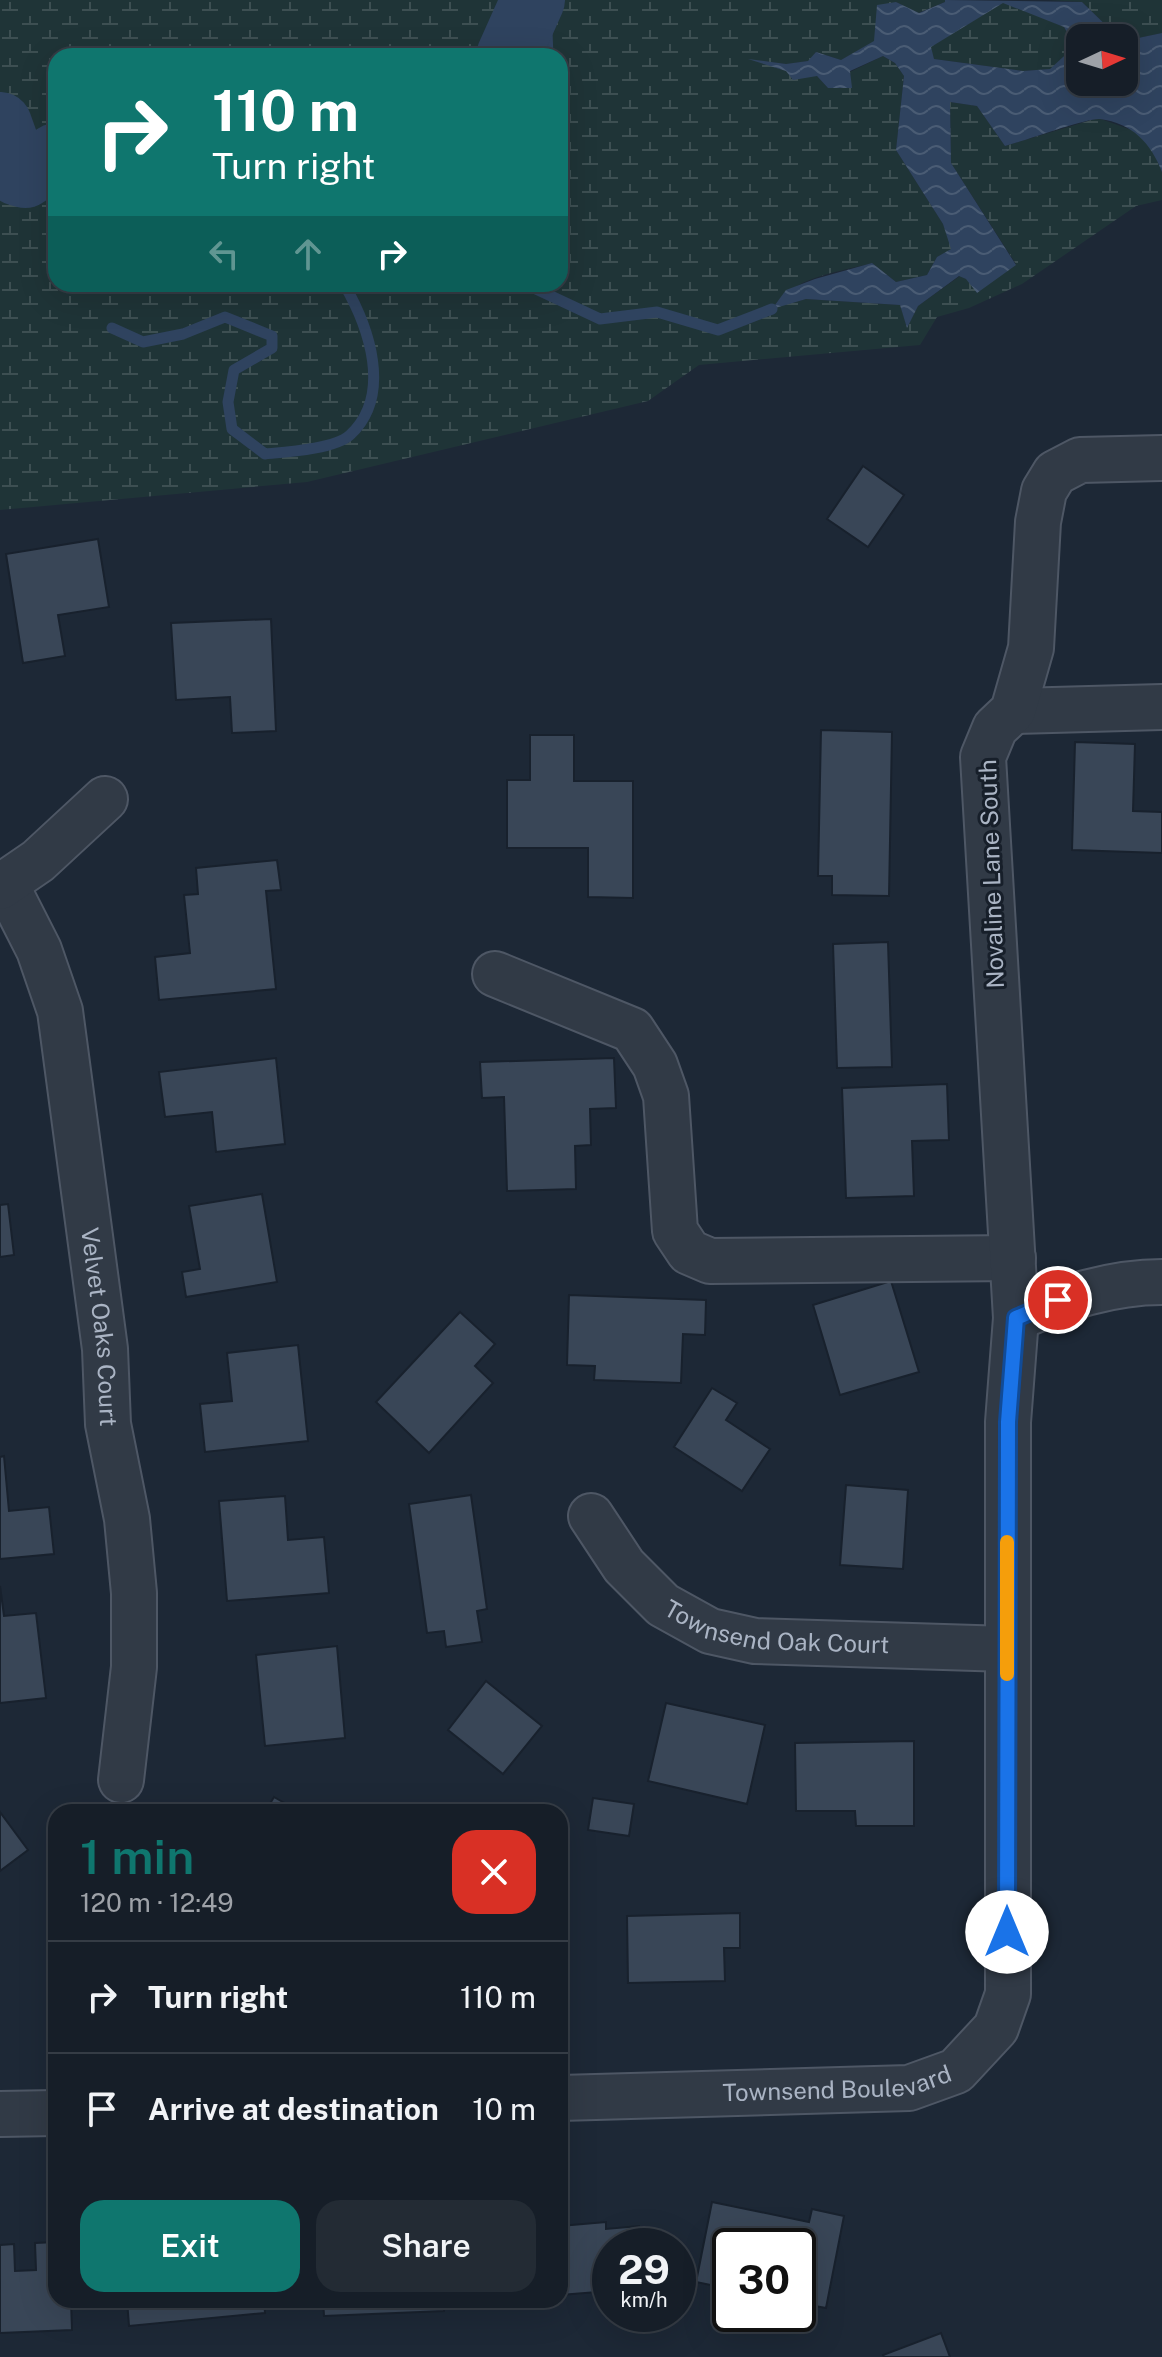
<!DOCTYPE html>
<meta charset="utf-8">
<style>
body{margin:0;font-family:"Public Sans",sans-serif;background:#232b34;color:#f1f3f6;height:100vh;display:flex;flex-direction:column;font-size:30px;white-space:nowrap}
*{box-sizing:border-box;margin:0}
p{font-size:26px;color:#9ea2a8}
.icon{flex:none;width:44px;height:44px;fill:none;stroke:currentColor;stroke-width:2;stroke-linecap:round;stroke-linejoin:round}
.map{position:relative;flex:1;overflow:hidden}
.sheet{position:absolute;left:48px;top:1804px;width:520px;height:504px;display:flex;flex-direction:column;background:#161e28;border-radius:24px;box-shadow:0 8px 32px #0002,0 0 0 2px #353c45}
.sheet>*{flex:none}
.hud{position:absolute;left:48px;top:48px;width:520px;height:244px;border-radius:24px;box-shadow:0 8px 32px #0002,0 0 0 2px #353c45;background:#0f766e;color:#fff;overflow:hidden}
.needle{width:52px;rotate:86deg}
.tools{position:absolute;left:1066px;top:24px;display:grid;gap:16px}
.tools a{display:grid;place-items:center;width:72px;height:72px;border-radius:16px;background:#161e28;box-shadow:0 8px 32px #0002,0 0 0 2px #353c45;font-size:40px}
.speed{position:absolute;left:592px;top:2228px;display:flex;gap:16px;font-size:40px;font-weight:700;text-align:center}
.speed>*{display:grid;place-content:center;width:104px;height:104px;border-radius:50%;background:#161e28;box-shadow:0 8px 32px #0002,0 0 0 2px #353c45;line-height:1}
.speed small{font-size:20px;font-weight:400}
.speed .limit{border:4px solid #111;border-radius:12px;background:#fff;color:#111}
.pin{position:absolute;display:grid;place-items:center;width:68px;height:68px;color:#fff;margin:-34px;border:4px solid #fff;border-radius:50%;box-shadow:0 2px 8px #0007}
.me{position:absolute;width:88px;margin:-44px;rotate:0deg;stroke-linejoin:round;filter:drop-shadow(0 0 6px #0008)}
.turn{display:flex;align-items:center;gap:28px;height:168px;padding:0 32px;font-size:36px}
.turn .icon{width:104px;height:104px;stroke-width:2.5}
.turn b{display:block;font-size:56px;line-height:68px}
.lanes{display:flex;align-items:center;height:76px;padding:0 32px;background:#0003;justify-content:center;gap:40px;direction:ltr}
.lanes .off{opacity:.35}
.round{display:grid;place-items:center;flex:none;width:84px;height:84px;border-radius:24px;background:#232b34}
.overview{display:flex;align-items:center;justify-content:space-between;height:136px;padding:0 32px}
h1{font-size:48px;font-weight:600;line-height:60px;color:#0f766e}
.cta{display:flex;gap:16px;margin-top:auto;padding:16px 32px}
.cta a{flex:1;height:92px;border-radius:24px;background:#0f766e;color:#fff;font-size:32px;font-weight:600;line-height:92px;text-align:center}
.cta a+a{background:#232b34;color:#f1f3f6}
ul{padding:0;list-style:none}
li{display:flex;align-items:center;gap:24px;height:112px;padding:0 32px;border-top:2px solid #353c45}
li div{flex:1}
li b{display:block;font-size:30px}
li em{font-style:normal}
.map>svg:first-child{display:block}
.wetland{fill:url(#wetland-marsh);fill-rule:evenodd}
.water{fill:url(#water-waves);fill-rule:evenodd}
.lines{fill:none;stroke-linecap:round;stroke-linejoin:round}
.stream{stroke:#2f435f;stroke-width:11}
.river{stroke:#2f435f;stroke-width:64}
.building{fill:#394657;stroke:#18212d;stroke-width:2}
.minor-casing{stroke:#4e5765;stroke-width:48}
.minor{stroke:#313a46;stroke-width:44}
.route-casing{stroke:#114b97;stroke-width:20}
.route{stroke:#1a73e8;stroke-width:14}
.slow{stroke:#f59e0b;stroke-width:14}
.labels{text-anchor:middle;stroke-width:6;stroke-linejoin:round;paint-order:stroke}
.street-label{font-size:24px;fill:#aab4c4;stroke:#171f2a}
</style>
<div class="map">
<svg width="1162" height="2357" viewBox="0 0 1162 2357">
<defs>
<pattern id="wetland-marsh" width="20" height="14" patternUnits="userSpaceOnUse" patternTransform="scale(2)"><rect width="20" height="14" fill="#1f3437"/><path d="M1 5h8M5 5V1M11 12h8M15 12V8" fill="none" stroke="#3d4f52"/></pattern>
<pattern id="water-waves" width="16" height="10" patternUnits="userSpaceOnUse" patternTransform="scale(2)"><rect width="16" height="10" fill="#2f435f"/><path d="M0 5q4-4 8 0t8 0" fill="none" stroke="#4a5c74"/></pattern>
</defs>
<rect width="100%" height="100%" fill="#1d2836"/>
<!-- wetland -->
<g class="wetland">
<path d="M0,0H945V2L918,13L896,2L875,41L841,60L816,52L809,61L786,64L755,60L787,71L817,76L828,88H851L850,72L883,56L895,63L904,76L896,150L943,224L952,249L937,257L927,275L896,282L872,263C839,272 791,277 773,308L806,299L900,305L907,327L918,306L960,276L966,279L1016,264L951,163L950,102L977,106L1005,146L1098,118L1137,132L1154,151L1162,172V200L1136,206L1022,284L969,308L937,317L920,345L699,365L648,401L307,482L0,510ZM56,56H560V284H56Z"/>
<polygon points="1048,0 1162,0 1162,33 1124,41 1124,38 1119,38 1082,2"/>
<polygon points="1004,2 1064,27 1075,46 1051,69 1023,71 934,59 930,47"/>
</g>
<!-- water -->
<path class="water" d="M945,0L1082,2L1119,38H1080V82H1124V41L1162,33V172C1151,143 1132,123 1100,119C1089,117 1021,142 1005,146L977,106L950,102L951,163L1016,265L977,293L966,279L959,276L918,306L907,328L900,305L806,299L772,309L786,290L815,279L872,263L896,282L927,275L937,257L951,249L943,224L896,150L904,76L895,63L883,56L850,71L852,88H828L817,76L793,80L786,71L748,59L786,64L808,61L816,52L841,60L874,41L877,5L896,2L919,13L945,2ZM1003,3L1064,27L1075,46L1050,69L1023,71L934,59L931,47Z"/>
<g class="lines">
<!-- stream -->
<g class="stream">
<polyline points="548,56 547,32 559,0"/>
<polyline points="536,289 600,319 657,312 718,330 772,309"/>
<path d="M112,328L143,342L183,334L225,317L272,336V348L234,370L228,402L232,429L265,454C286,452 335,449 350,435C393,395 369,327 344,284"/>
</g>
<!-- river -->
<g class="river">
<polyline points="508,56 533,0"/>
<polyline points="0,124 18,174 25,176 56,155"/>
</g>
</g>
<!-- building -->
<g class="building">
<polygon points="863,466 904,495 868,547 827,519"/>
<polygon points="98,539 109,607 58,615 65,656 23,663 6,554"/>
<polygon points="271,619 276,731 232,733 230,697 176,700 171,623"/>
<polygon points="821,730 892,732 889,896 832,895 832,876 818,876"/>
<polygon points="530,735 574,735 574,781 633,781 633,898 588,897 588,848 507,848 507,780 530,780"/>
<polygon points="1075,742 1135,744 1133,811 1162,812 1162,853 1072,850"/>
<polygon points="277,860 281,890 266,891 276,989 159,1000 155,957 190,953 184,895 198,894 196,868"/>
<polygon points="888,942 892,1067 837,1068 833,944"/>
<polygon points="276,1058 285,1144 216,1152 212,1112 165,1117 159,1072"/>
<polygon points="614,1058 616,1108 590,1109 591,1145 575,1146 576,1189 507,1191 504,1097 482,1098 480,1062"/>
<polygon points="947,1084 949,1140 912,1141 914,1196 846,1198 842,1088"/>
<polygon points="262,1194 277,1282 186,1297 182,1272 200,1269 189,1206"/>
<polygon points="8,1204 14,1255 0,1257 0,1205"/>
<polygon points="891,1281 919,1372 840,1395 813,1305"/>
<polygon points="569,1295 706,1300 705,1335 683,1334 681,1383 594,1380 595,1366 567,1365"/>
<polygon points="460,1312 495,1344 475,1366 493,1383 429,1453 376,1402"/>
<polygon points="298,1345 308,1441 205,1452 200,1404 232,1401 227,1353"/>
<polygon points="712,1388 737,1403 726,1420 770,1449 742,1491 674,1447"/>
<polygon points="4,1456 9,1511 49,1507 54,1554 0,1559 0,1457"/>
<polygon points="846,1485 908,1490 903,1569 840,1565"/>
<polygon points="471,1495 487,1609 477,1611 482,1642 446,1647 444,1631 427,1633 409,1504"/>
<polygon points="285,1496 288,1540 324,1537 329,1593 227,1601 219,1501"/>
<polygon points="0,1586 4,1616 36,1613 46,1698 0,1703"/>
<polygon points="337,1646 345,1738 265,1746 256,1655"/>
<polygon points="486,1681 542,1726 503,1774 448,1730"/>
<polygon points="666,1703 765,1725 747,1804 648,1781"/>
<polygon points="914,1741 914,1826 856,1826 855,1811 796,1811 795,1743"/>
<polygon points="274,1797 300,1812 265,1812"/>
<polygon points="593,1798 634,1804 629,1836 588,1830"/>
<polygon points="0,1812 28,1850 0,1871"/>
<polygon points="740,1913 740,1948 724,1948 725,1981 628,1983 627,1916"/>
<polygon points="712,2202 809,2222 812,2209 844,2216 826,2308 798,2303 798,2246 730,2246 730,2289 696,2282"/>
<polygon points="606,2222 606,2229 639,2226 641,2246 610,2246 610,2291 560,2295 560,2226"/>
<polygon points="56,2242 56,2300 71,2300 72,2330 0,2333 0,2245 14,2244 15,2271 36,2270 35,2243"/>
<polygon points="127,2300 264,2300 265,2313 129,2326"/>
<polygon points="323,2300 444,2300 444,2311 324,2316"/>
<polygon points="941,2333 950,2357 884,2357 883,2355"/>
</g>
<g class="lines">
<!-- minor casing -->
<g class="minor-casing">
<g id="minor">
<polyline points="1013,711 1162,707"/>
<path id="s1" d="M6,885L39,950L60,1011L105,1349L108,1424L127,1519L134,1593V1667L121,1780"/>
<polyline points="0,887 38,861 105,799"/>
<polyline points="495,974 632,1030 655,1065 666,1096 675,1231 689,1252 710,1261 1013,1258"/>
<path d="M1016,1318C1063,1298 1111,1282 1162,1282"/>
<path id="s2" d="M591,1516L624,1566L663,1605L710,1631L755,1641L1007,1649"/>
<path id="s3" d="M560,2098L909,2088L956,2071L996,2028L1008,1994V1422L1016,1318L983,757L995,728L1013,711L1031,648L1038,522L1044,491L1055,473L1080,460L1162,458"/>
<polyline points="0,2114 56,2113"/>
</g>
</g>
<!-- minor -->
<use href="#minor" class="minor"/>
</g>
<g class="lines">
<!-- route casing -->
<g class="route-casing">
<polyline id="route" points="1007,1932 1008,1422 1016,1318 1058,1300"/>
</g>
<!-- route -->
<use href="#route" class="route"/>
<!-- slow -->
<polyline class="slow" points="1007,1674 1007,1542"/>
</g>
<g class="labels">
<!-- street labels -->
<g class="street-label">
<text transform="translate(992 874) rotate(-92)" y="8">Novaline Lane South</text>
<text dy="8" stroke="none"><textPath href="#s1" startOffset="456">Velvet Oaks Court</textPath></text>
<text dy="8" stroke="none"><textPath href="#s2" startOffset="234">Townsend Oak Court</textPath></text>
<text dy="8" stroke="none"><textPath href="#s3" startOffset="278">Townsend Boulevard</textPath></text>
</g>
</g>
</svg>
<div class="tools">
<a><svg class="needle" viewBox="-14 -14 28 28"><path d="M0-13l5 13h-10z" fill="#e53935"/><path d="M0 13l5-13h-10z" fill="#9ea2a8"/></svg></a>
</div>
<div class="speed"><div>29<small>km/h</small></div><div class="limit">30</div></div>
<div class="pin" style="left:1058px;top:1300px;background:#d93025"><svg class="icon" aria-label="arrive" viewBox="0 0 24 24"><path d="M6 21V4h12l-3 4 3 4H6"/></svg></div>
<svg class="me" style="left:1007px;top:1932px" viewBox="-20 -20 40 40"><circle r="19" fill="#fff"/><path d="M0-13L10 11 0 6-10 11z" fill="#1a73e8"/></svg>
<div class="hud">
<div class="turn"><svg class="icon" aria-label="right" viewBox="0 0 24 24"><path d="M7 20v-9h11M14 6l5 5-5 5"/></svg><div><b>110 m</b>Turn right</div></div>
<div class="lanes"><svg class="icon off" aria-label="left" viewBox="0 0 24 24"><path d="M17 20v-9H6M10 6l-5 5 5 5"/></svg><svg class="icon off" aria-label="ahead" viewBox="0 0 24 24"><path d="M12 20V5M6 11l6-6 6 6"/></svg><svg class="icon" aria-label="right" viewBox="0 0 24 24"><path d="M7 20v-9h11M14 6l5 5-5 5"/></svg></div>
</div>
<section class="sheet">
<div class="overview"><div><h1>1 min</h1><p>120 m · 12:49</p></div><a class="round" style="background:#d93025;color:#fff"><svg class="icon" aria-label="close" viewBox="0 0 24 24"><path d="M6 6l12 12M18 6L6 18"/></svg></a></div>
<ul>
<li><svg class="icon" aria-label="right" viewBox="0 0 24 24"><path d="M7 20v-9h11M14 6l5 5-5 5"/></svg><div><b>Turn right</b></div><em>110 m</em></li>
<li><svg class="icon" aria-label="arrive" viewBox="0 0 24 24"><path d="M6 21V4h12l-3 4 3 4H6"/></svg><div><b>Arrive at destination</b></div><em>10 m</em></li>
</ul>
<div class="cta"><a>Exit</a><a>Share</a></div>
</section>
</div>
